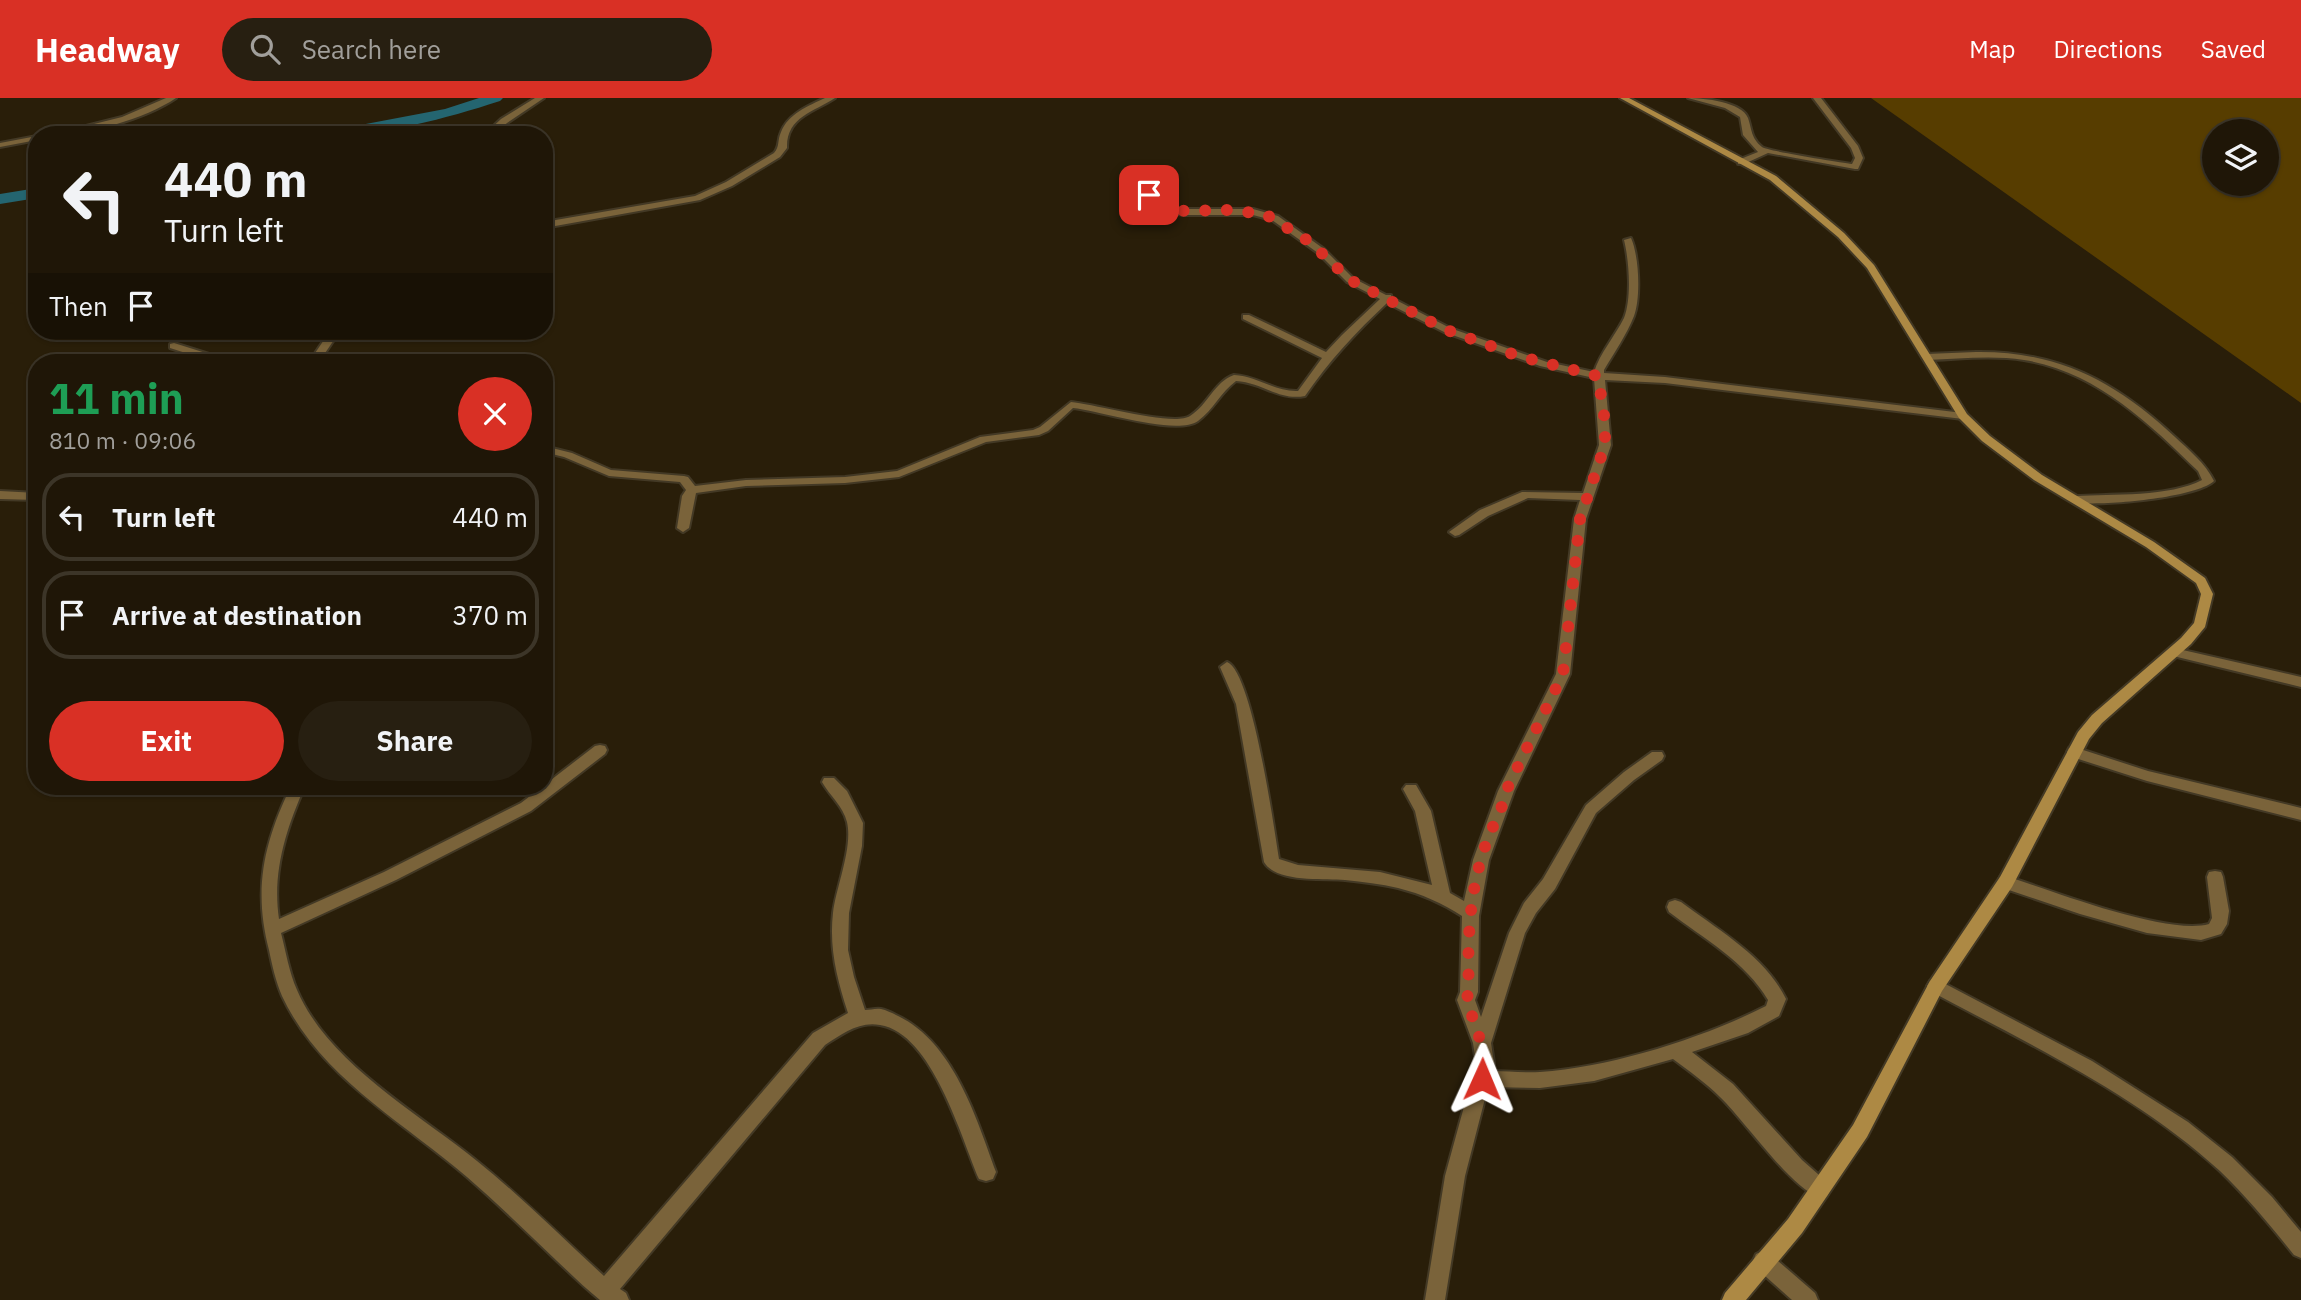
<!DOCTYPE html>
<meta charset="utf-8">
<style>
body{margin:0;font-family:"IBM Plex Sans",sans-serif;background:#271f11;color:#f1f3f6;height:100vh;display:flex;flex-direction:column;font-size:26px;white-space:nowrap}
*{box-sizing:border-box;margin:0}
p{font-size:23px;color:#a19f9b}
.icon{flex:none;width:38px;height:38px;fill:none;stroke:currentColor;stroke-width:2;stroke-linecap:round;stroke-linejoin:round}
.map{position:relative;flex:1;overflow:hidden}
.drawer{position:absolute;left:28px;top:256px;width:525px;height:441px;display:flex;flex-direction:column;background:#1f1607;border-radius:28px;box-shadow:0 2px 5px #0004,0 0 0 2px #3c3528}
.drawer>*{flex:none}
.top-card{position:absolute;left:28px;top:28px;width:525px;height:214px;border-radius:28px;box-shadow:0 2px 5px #0004,0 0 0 2px #3c3528;background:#1f1607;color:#f1f3f6;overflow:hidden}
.controls{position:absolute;left:2202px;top:21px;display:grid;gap:14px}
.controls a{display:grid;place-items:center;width:77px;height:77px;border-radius:50%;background:#1f1607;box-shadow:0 2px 5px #0004,0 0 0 2px #3c3528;font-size:35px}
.pin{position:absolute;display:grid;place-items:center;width:60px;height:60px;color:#fff;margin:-30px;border-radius:14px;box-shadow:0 4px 10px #0006}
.me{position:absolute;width:77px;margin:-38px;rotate:1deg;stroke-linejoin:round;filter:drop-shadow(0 0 5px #0008)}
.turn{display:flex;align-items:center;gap:24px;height:147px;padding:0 21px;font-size:32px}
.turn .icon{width:91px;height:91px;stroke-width:2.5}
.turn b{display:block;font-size:49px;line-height:60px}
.then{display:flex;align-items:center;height:66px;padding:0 21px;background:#0003;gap:14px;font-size:26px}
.round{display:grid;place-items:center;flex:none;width:74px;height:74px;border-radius:37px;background:#271f11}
.headline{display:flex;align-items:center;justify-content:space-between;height:119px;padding:0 21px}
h1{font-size:42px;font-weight:700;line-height:52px;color:#1e9e55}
.primary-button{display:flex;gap:14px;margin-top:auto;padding:14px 21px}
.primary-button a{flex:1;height:80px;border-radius:42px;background:#d93025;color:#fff;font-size:28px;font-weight:700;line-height:80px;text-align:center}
.primary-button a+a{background:#271f11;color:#f1f3f6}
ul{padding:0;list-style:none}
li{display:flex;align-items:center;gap:21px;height:88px;margin:0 14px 10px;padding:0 7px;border:4px solid #3c3528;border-radius:28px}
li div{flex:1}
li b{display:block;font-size:26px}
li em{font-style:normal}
header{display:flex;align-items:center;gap:42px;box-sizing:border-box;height:98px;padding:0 35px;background:#d93025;color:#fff}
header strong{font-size:33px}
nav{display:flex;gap:38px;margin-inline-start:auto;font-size:24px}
.search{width:490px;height:63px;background:#271f11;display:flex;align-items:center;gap:18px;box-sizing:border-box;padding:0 24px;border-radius:38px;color:#a19f9b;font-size:26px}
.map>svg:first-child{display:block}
.green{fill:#573d00;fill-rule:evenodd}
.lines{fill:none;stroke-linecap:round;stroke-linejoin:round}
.river{fill:#246570;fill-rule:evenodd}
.street-casing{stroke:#433925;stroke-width:4}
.secondary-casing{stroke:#433925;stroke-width:4}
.street{fill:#7a633a;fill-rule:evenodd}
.secondary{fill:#ad8944;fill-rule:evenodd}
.route{stroke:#d93025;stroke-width:12;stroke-dasharray:0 21.6}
</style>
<header>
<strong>Headway</strong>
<div class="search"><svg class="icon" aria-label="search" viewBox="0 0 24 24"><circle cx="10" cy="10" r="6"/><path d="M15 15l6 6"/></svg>Search here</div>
<nav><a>Map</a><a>Directions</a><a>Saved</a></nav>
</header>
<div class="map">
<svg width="2301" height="1202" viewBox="0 0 2301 1202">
<rect width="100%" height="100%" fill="#291e09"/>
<!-- green -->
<path class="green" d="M1871,0H2301V305ZM2214,33H2266V86H2214Z"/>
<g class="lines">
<!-- river -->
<g class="river">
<path d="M479,0H503L500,3C444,21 386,37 326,37L334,32L445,11Z"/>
<polygon points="37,90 37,100 0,106 0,96"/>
</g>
<!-- street casing -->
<g class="street-casing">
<g id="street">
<path d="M166,0H176C145,21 87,37 50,37L122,19Z"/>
<polygon points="535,0 544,0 507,25 493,37 484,37 501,21"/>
<path d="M825,0H835C814,14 786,19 787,50L780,59L732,88L700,102L544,130V124L695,98L726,84L774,55C780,48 777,43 781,34C788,16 808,8 825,0Z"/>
<path d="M1688,0C1704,0 1742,4 1748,20C1752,32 1751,40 1762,49C1767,53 1839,64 1852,66L1855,60L1851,50L1813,0H1821L1858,48L1863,60L1858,71H1855L1768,55L1744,66H1738V62L1758,54L1743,37L1740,19L1725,10Z"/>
<polygon points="37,38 37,42 0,49 0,45"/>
<path d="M1144,83L1151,85L1154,102L1161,109L1185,111H1253L1278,118L1324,151L1353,180L1386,197H1391L1392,200L1450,230L1547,264L1594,274C1600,255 1615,238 1624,220C1632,200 1629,162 1624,142L1631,140C1639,158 1641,199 1634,218C1627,236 1614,255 1604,272V275L1665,279L1963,315L1968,318L1963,321L1665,285L1605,282L1611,347L1586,421L1570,576L1514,693L1489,762L1479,818L1478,894L1475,902L1481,919L1509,835L1524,805L1543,781L1586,707L1624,674L1652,654H1662L1664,658L1662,662L1634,682L1596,715L1555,791L1536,815L1525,835L1491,945L1494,965L1492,973C1508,973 1524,975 1540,974C1612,969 1703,940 1766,908L1768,902C1746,864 1703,840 1669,814L1667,809L1669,804L1675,802L1681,804C1718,832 1765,858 1786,901L1779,918L1748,935L1692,954L1733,986L1802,1062L1827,1084L1830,1091L1827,1098L1820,1100C1789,1088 1746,1024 1720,999C1706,985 1689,973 1673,961L1594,983L1540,990L1488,989L1465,1078L1445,1202H1425L1445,1078L1476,965L1473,945L1457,902L1460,894L1462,818C1442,805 1422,796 1398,790C1381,786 1363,784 1345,782C1324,780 1276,785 1264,764L1236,606L1220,569L1227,564C1252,573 1274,730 1279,761L1298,767L1380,774L1432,787L1415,713L1403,691L1406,687H1416L1431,713L1450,795L1464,803L1473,762L1498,693L1556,576L1574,421L1580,402L1528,400L1488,418L1459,437L1455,438L1449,434L1480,412L1522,394L1583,395L1599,347L1594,280L1540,268L1444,234L1387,205C1356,234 1329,263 1305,298C1279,303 1261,284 1236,283C1221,294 1213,312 1198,323C1176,338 1102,313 1073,310L1048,333L1039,337L986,344L899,379L845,385L746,388L696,395L689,430L683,434L677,430L682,398L686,392L680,384L609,378L564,359L544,354V348L572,355L611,372L684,378L688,379L695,388L746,382L845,379L897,373L980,339L1033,332L1040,329L1071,304C1095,306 1174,329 1190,318C1208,307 1214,284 1234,277C1257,278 1275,294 1298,293L1322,260L1243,221V217H1249L1326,254L1342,237L1380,201L1347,184L1318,155L1272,122L1253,117H1185L1155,113L1146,103Z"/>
<polygon points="330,233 340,233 319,264 309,264"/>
<polygon points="174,245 228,262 229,264 214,264 170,250 170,246"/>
<path d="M1976,254C2058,253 2115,283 2175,339C2189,352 2205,365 2214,383C2196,400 2097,409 2072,404V400L2076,398C2112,396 2170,399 2202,382L2198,373C2149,325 2095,273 2024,262C1992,257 1959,261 1927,262L1922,259L1927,256Z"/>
<polygon points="0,393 37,395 37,402 0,401"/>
<polygon points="2174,550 2301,579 2301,589 2169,557 2167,554"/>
<path d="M600,647L605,648L607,652L605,656L531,713L396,782L281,835C286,854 289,874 297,892C328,965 418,1015 477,1063C522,1099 562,1140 604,1178L813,935L848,915C837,881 829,850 833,815C836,789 853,750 847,724C843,708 830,698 822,684L824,680H834L847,693L863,725L862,748L849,815L848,852L854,879L865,912C870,912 876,910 881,911C886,912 892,915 896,917C953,943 976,1019 996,1074L993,1081L986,1083L979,1081C961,1039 932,935 880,927C859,923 842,936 825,947L620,1191L626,1195L629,1202H600C585,1190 571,1176 557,1163C527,1134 498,1106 467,1079C402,1023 320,979 282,898C276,884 272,867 269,852C253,791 264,744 291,688H305C286,731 272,774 279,821L384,774L521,705L595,648Z"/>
<polygon points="2074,649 2148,673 2301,710 2301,722 2147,683 2069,658 2067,654 2069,650"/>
<path d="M2215,773L2221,774L2223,779L2229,813L2227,826L2221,836L2201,842L2147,835L2080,816L2000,789L1998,784L2000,779L2006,778C2050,792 2167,838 2209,826L2212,820L2207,779L2209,774Z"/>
<path d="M1936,881L2092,963L2188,1024L2232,1059L2272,1099L2301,1134V1160L2294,1157C2271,1128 2247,1099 2220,1073C2136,996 2029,946 1930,893L1927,888L1930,883Z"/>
<polygon points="1763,1153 1770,1156 1815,1195 1818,1202 1792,1202 1756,1170 1753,1163 1756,1156"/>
</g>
</g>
<!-- secondary casing -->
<g class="secondary-casing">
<polygon id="secondary" points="1620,0 1629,0 1776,78 1844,135 1874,167 1967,316 1990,338 2042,377 2154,444 2205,480 2213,496 2205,529 2191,546 2102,625 2089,641 2012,789 1942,893 1867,1039 1802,1135 1746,1202 1722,1202 1725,1195 1788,1121 1853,1027 1930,883 2000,779 2078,634 2092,617 2181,540 2194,525 2201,496 2196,485 2146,449 2034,382 1982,343 1959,320 1867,170 1838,139 1770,82"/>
</g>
<!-- street -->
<use href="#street" class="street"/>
<!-- secondary -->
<use href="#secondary" class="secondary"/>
</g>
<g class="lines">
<!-- route -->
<path class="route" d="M1149,97L1150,103L1158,111L1169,113L1229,112L1265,116L1310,144L1350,182L1447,232L1518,258L1598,278L1605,324V347L1580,421L1563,576L1506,693C1503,711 1493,726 1487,743C1469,793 1467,842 1469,894L1466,902C1476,929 1487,952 1482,981"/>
</g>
</svg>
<div class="controls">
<a><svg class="icon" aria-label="layers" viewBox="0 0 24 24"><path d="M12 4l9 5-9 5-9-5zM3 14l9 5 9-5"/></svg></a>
</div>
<div class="pin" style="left:1149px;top:97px;background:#d93025"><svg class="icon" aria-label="arrive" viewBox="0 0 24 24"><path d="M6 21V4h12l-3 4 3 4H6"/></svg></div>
<svg class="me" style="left:1482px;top:981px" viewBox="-20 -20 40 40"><path d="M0-17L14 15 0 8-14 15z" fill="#d93025" stroke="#fff" stroke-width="4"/></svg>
<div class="top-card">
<div class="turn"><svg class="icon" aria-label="left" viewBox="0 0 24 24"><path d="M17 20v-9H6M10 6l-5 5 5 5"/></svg><div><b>440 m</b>Turn left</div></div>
<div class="then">Then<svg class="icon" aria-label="arrive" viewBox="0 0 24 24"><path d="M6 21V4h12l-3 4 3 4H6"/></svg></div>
</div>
<section class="drawer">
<div class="headline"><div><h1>11 min</h1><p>810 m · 09:06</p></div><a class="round" style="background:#d93025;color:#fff"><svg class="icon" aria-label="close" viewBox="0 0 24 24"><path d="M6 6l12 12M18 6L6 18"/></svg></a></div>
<ul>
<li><svg class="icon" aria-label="left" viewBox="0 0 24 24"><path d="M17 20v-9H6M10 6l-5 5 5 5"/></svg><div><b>Turn left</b></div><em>440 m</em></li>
<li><svg class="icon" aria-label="arrive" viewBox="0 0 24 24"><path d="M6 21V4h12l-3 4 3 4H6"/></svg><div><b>Arrive at destination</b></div><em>370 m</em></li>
</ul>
<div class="primary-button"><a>Exit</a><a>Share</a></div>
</section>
</div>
